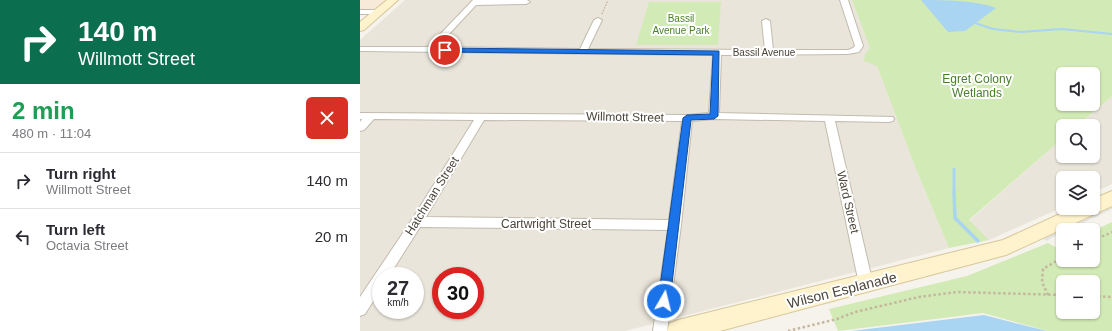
<!DOCTYPE html>
<meta charset="utf-8">
<style>
body{margin:0;font-family:Arial,sans-serif;background:#f7f7f7;color:#2b2b33;height:100vh;display:flex;flex-direction:column;font-size:15px;white-space:nowrap}
*{box-sizing:border-box;margin:0}
p{font-size:13px;color:#7c7c81}
.icon{flex:none;width:22px;height:22px;fill:none;stroke:currentColor;stroke-width:2;stroke-linecap:round;stroke-linejoin:round}
.map{position:relative;flex:1;overflow:hidden}
.drawer{display:flex;flex-direction:column;background:#fff;width:360px}
.drawer>*{flex:none}
.hud{background:#0b6e4f;color:#fff;overflow:hidden}
.fabs{position:absolute;left:696px;top:67px;display:grid;gap:8px}
.fabs a{display:grid;place-items:center;width:44px;height:44px;border-radius:6px;background:#fff;box-shadow:0 1px 3px #0004;font-size:20px}
.speed{position:absolute;left:12px;top:267px;display:flex;gap:8px;font-size:20px;font-weight:700;text-align:center}
.speed>*{display:grid;place-content:center;width:52px;height:52px;border-radius:50%;background:#fff;box-shadow:0 1px 3px #0004;line-height:1}
.speed small{font-size:10px;font-weight:400}
.speed .limit{border:6px solid #d22;background:#fff;color:#111}
.pin{position:absolute;display:grid;place-items:center;width:34px;height:34px;color:#fff;margin:-17px;border:2px solid #fff;border-radius:50%;box-shadow:0 1px 4px #0007}
.me{position:absolute;width:44px;margin:-22px;rotate:8deg;stroke-linejoin:round;filter:drop-shadow(0 0 3px #0008)}
.turn{display:flex;align-items:center;gap:14px;height:84px;padding:0 12px;font-size:18px}
.turn .icon{width:52px;height:52px;stroke-width:2.5}
.turn b{display:block;font-size:28px;line-height:34px}
.round{display:grid;place-items:center;flex:none;width:42px;height:42px;border-radius:6px;background:#f7f7f7}
.head{display:flex;align-items:center;justify-content:space-between;height:68px;padding:0 12px}
h1{font-size:24px;font-weight:600;line-height:30px;color:#1e9e55}
ul{padding:0;list-style:none}
li{display:flex;align-items:center;gap:12px;height:56px;padding:0 12px;border-top:1px solid #e1e1e2}
li div{flex:1}
li b{display:block;font-size:15px}
li em{font-style:normal}
main{display:flex;flex:1;min-height:0}
.map>svg:first-child{display:block}
.residential{fill:#eae5da;fill-rule:evenodd}
.commercial{fill:#f7ead8}
.green{fill:#d2eab5;fill-rule:evenodd}
.parking{fill:#e5e3e0}
.water{fill:#a9d4f2}
.lines{fill:none;stroke-linecap:round;stroke-linejoin:round}
.stream-far2{stroke:#a9d4f2;stroke-width:2}
.stream-far1{stroke:#a9d4f2;stroke-width:3}
.stream{stroke:#a9d4f2;stroke-width:3.5}
.street-casing{stroke:#c2bbae;stroke-width:2}
.secondary-casing{stroke:#d6c79b;stroke-width:2}
.path-far1{stroke:#c4b79f;stroke-width:1.5;stroke-dasharray:1.5 1.5;stroke-linecap:butt}
.path{stroke:#c4b79f;stroke-width:2.5;stroke-dasharray:2.5 2.5;stroke-linecap:butt}
.street{fill:#fff;fill-rule:evenodd}
.secondary{fill:#fff3cd;fill-rule:evenodd}
.route{fill:#1a73e8;stroke:#114b97}
.labels{text-anchor:middle;stroke-width:4;stroke-linejoin:round;paint-order:stroke}
.far-park-label{font-size:10px;fill:#4a7f2a;stroke:#fff}
.far-street-label{font-size:10px;fill:#4b4439;stroke:#fff}
.park-label{font-size:12px;fill:#4a7f2a;stroke:#fff}
.street-label{font-size:12px;fill:#4b4439;stroke:#fff}
.near-street-label{font-size:14px;fill:#4b4439;stroke:#fff}
</style>
<main>
<section class="drawer">
<div class="hud">
<div class="turn"><svg class="icon" aria-label="right" viewBox="0 0 24 24"><path d="M7 20v-9h11M14 6l5 5-5 5"/></svg><div><b>140 m</b>Willmott Street</div></div>
</div>
<div class="head"><div><h1>2 min</h1><p>480 m · 11:04</p></div><a class="round" style="background:#d93025;color:#fff"><svg class="icon" aria-label="close" viewBox="0 0 24 24"><path d="M6 6l12 12M18 6L6 18"/></svg></a></div>
<ul>
<li><svg class="icon" aria-label="right" viewBox="0 0 24 24"><path d="M7 20v-9h11M14 6l5 5-5 5"/></svg><div><b>Turn right</b><p>Willmott Street</p></div><em>140 m</em></li>
<li><svg class="icon" aria-label="left" viewBox="0 0 24 24"><path d="M17 20v-9H6M10 6l-5 5 5 5"/></svg><div><b>Turn left</b><p>Octavia Street</p></div><em>20 m</em></li>
</ul>
</section>
<div class="map">
<svg width="752" height="331" viewBox="0 0 752 331">
<rect width="100%" height="100%" fill="#f6f3ec"/>
<!-- residential -->
<g class="residential">
<path d="M45,0H492L556,169L589,248L265,331H0V40ZM21,276H55V310H21ZM81,276H115V310H81Z"/>
<polygon points="752,96 752,184 733,193 733,178 703,178 703,207 629,240 609,221 703,138 703,156 733,156 733,126 717,126"/>
</g>
<!-- commercial -->
<polygon class="commercial" points="0,0 28,0 17,10 0,10"/>
<!-- green -->
<g class="green">
<path d="M492,0H752V96L717,126H703V138L609,220L629,240L589,248L556,169L517,66L504,61L505,54L510,48ZM703,74H733V104H703Z"/>
<polygon points="289,2 361,2 358,45 276,45"/>
<path d="M752,222V331H688L623,313L478,331L469,309L607,276L688,243L697,248L703,245V260H733V231ZM703,282H733V312H703Z"/>
</g>
<!-- parking -->
<polygon class="parking" points="752,203 752,209 708,230 703,230 703,232 686,241 682,237"/>
<!-- water -->
<g class="water">
<path d="M561,0C585,0 615,0 636,8L605,31L588,32Z"/>
<polygon points="624,315 687,331 491,331"/>
</g>
<g class="lines">
<!-- stream-far2 -->
<polyline class="stream-far2" points="612,22 633,29 661,32 702,29 752,34"/>
<!-- stream-far1 -->
<polyline class="stream-far1" points="594,169 594,193"/>
<!-- stream -->
<polyline class="stream" points="594,192 595,218 618,241"/>
<!-- street casing -->
<g class="street-casing">
<g id="street">
<path d="M113,0H167L170,2L166,4L116,5L77,47L220,49L234,20L238,18L242,20L228,49L405,50L402,21L406,19L410,21L413,50H488L493,48L495,46L480,0H488L503,46L499,52L488,54L361,55L359,113L533,117L534,119L533,121L529,122L475,121L513,284L511,289L506,290L501,289L499,284L465,121L354,119L332,121L321,225L307,331H293L308,230L60,227L29,276H21V289L5,314L0,316V297L53,218L114,120L14,119L4,130L0,131V122L2,119H0V113L327,115L349,113L353,55L0,51V47H68ZM124,120L322,121L309,220L66,217Z"/>
<polygon points="0,10 19,10 23,12 19,14 0,14"/>
</g>
</g>
<!-- secondary casing -->
<g class="secondary-casing">
<g id="secondary">
<polygon points="27,0 38,0 4,30 0,31 0,22"/>
<polygon points="752,191 752,206 646,255 360,331 307,331 310,323 318,320 643,240 713,208 733,208 733,199"/>
</g>
</g>
<!-- path-far1 -->
<polyline class="path-far1" points="242,14 248,0"/>
<!-- path -->
<g class="path">
<polyline points="733,241 752,232"/>
<polyline points="688,295 682,282 683,269 703,257"/>
<polyline points="733,296 752,297"/>
<polyline points="428,331 477,319 495,312 559,297 597,292 703,295"/>
</g>
<!-- street -->
<use href="#street" class="street"/>
<!-- secondary -->
<use href="#secondary" class="secondary"/>
</g>
<!-- route -->
<polygon class="route" points="83,48 359,51 358,116 354,119 331,120 310,301 308,305 304,306 300,305 298,301 323,118 327,115 350,114 353,55 85,52 82,50"/>
<g class="labels">
<!-- far-park labels -->
<g class="far-park-label">
<text x="321" y="22">Bassil<tspan x="321" dy="12">Avenue Park</tspan></text>
</g>
<!-- far-street labels -->
<g class="far-street-label">
<text x="404" y="56">Bassil Avenue</text>
</g>
<!-- park labels -->
<g class="park-label">
<text x="617" y="83">Egret Colony<tspan x="617" dy="14">Wetlands</tspan></text>
</g>
<!-- street labels -->
<g class="street-label">
<text transform="translate(265 117) rotate(1)" y="4">Willmott Street</text>
<text transform="translate(72 196) rotate(-58)" y="4">Hatchman Street</text>
<text transform="translate(488 202) rotate(77)" y="4">Ward Street</text>
<text x="186" y="228">Cartwright Street</text>
</g>
<!-- near-street labels -->
<g class="near-street-label">
<text transform="translate(482 290) rotate(-14)" y="5">Wilson Esplanade</text>
</g>
</g>
</svg>
<div class="fabs">
<a><svg class="icon" aria-label="sound" viewBox="0 0 24 24"><path d="M4 9h4l5-4v14l-5-4H4zM17 9q2 3 0 6"/></svg></a>
<a><svg class="icon" aria-label="search" viewBox="0 0 24 24"><circle cx="10" cy="10" r="6"/><path d="M15 15l6 6"/></svg></a>
<a><svg class="icon" aria-label="layers" viewBox="0 0 24 24"><path d="M12 4l9 5-9 5-9-5zM3 14l9 5 9-5"/></svg></a>
<a>+</a>
<a>−</a>
</div>
<div class="speed"><div>27<small>km/h</small></div><div class="limit">30</div></div>
<div class="pin" style="left:85px;top:50px;background:#d93025"><svg class="icon" aria-label="arrive" viewBox="0 0 24 24"><path d="M6 21V4h12l-3 4 3 4H6"/></svg></div>
<svg class="me" style="left:304px;top:301px" viewBox="-20 -20 40 40"><circle r="17" fill="#1a73e8" stroke="#fff" stroke-width="3"/><path d="M0-11L8 9 0 5-8 9z" fill="#fff"/></svg>
</div>
</main>
